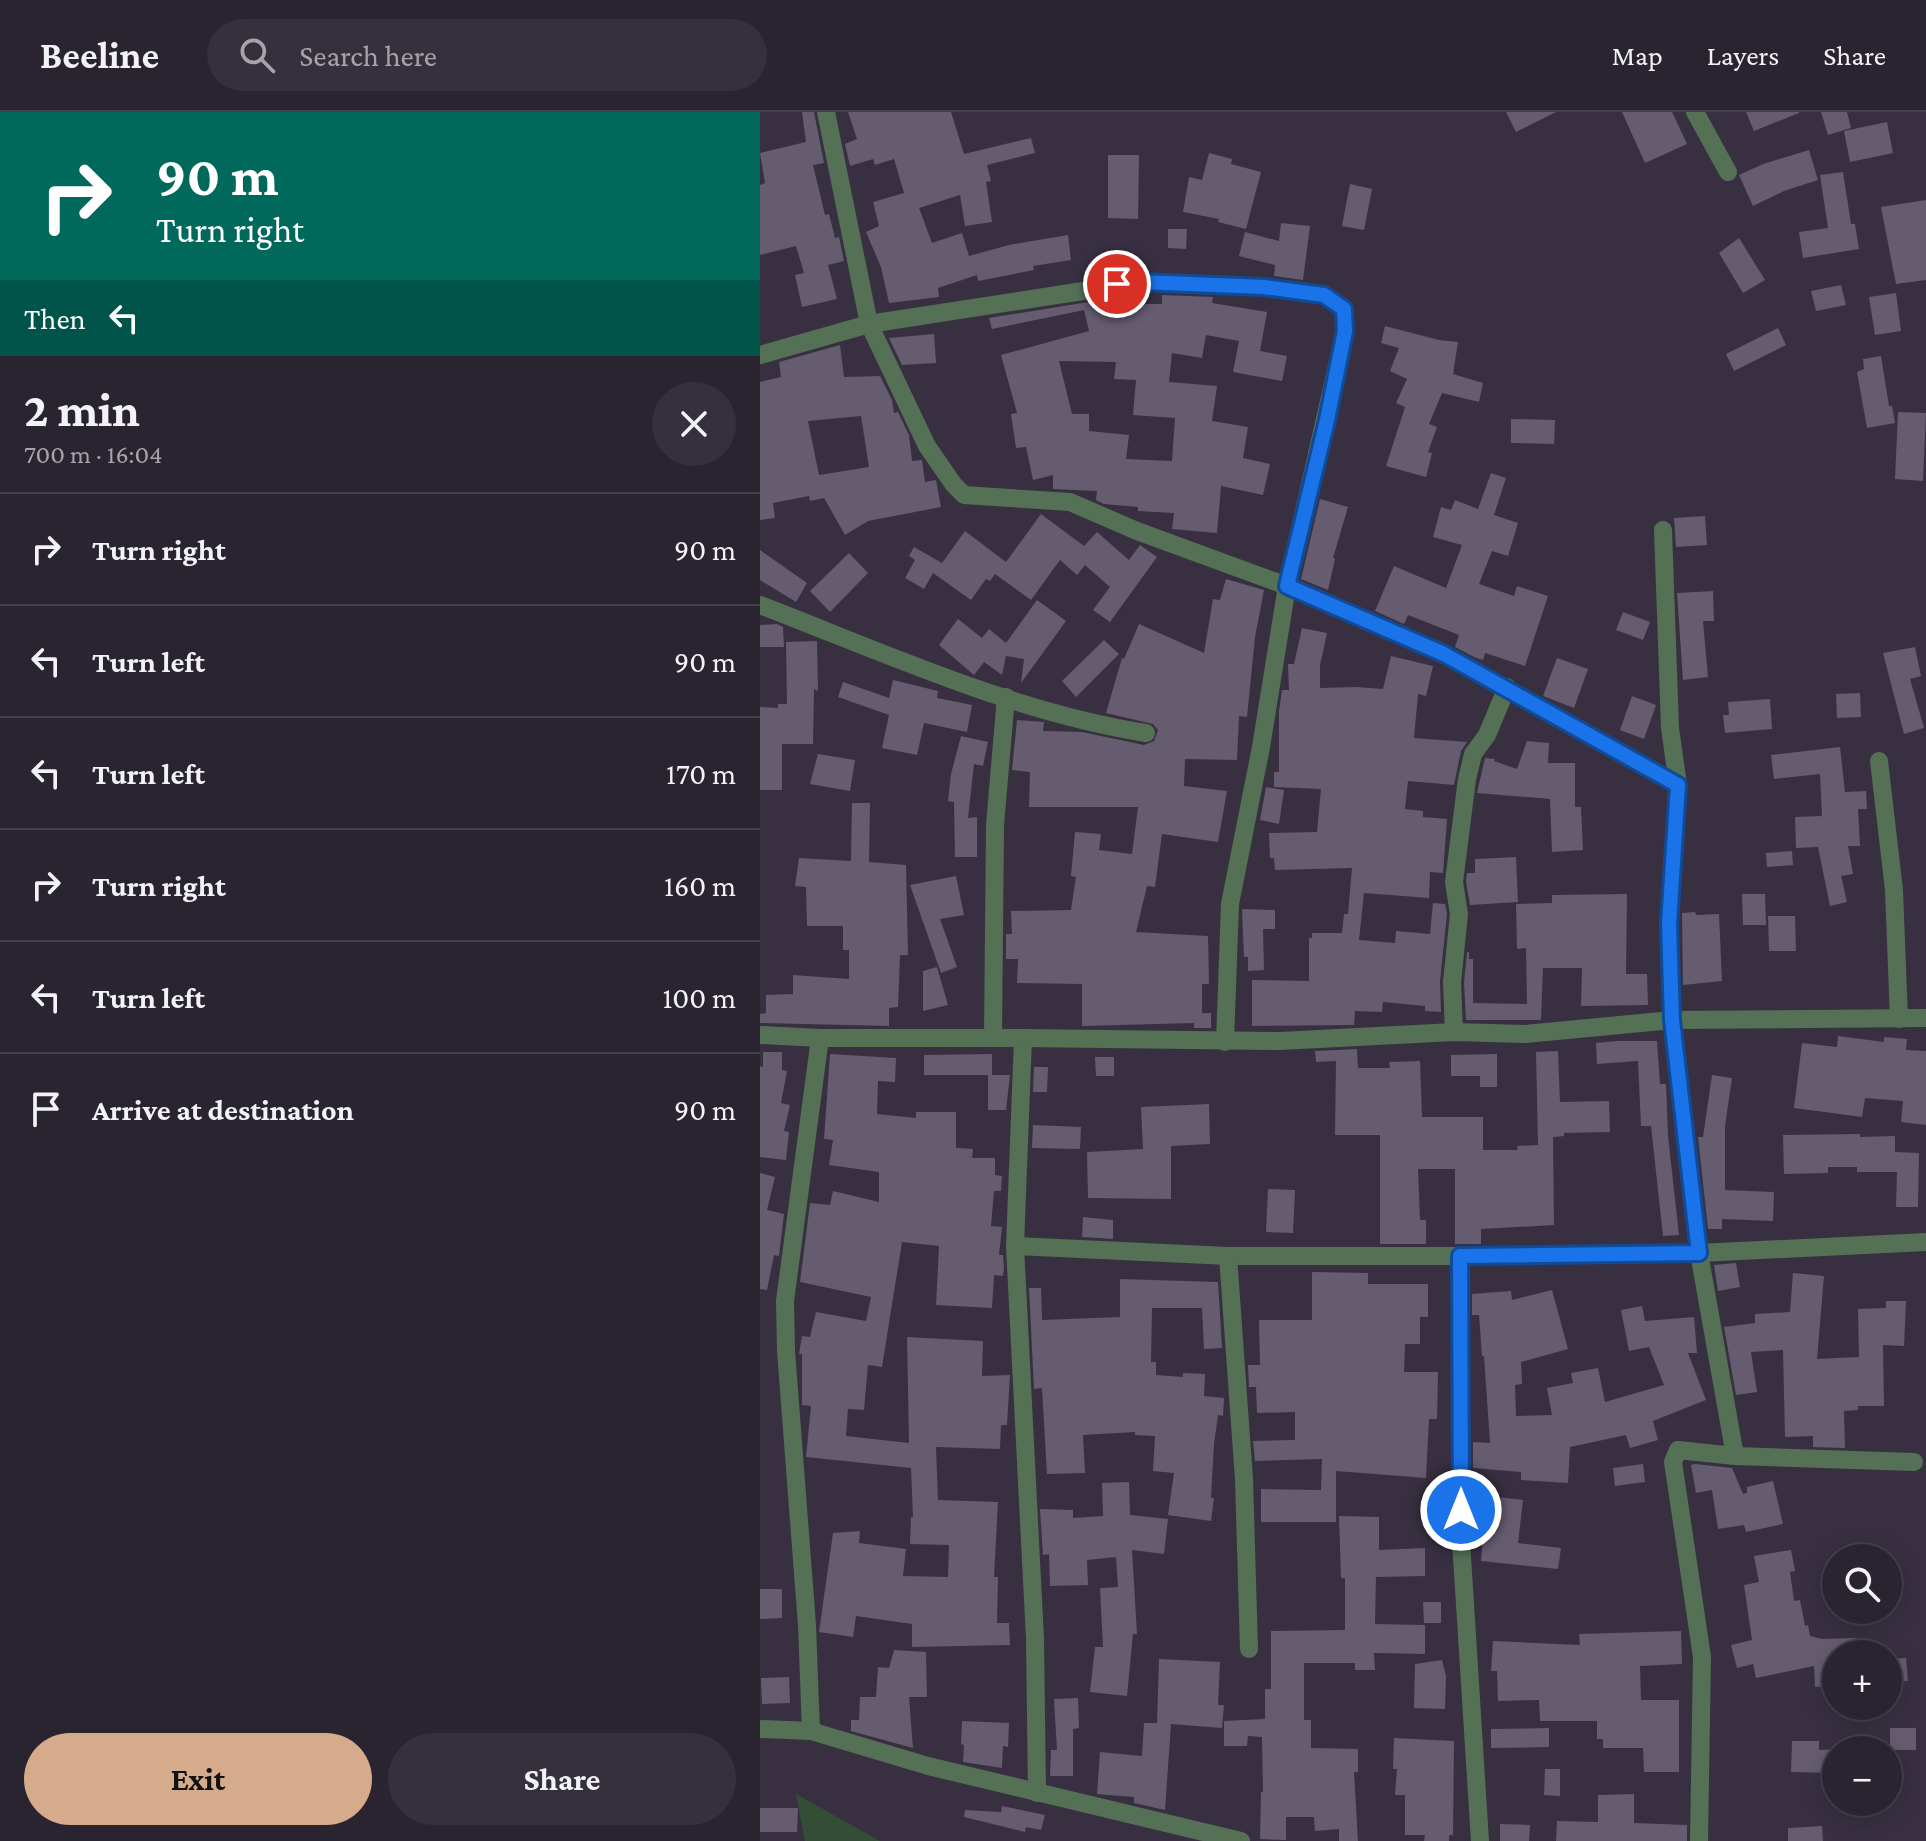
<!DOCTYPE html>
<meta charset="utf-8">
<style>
body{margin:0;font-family:"Crimson Pro",serif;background:#36303d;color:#f1f3f6;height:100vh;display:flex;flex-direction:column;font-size:30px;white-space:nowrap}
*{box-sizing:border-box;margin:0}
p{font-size:26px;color:#a5a4ab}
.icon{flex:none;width:44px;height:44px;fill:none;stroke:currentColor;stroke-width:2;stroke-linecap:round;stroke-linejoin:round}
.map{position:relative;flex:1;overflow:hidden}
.side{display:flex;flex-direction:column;background:#2a2431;width:760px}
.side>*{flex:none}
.hud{background:#00695c;color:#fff;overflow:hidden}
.tools{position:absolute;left:1062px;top:1432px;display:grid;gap:16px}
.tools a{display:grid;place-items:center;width:80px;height:80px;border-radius:50%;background:#2a2431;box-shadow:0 4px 20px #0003,0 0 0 2px #46414d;font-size:40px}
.pin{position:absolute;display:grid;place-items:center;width:68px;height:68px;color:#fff;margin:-34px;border:4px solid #fff;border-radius:50%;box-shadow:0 2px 8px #0007}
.me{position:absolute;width:88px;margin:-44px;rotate:0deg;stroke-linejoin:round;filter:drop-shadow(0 0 6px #0008)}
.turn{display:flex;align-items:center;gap:28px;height:168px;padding:0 24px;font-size:36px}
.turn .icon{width:104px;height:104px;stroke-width:2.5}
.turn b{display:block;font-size:56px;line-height:68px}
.then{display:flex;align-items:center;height:76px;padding:0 24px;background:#0003;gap:16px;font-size:30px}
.round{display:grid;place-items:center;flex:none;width:84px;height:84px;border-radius:42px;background:#36303d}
.overview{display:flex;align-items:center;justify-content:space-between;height:136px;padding:0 24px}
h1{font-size:48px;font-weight:700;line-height:60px}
.action{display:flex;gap:16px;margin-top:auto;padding:16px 24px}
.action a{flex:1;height:92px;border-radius:48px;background:#d6ab8b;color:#111;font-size:32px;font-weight:700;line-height:92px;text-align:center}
.action a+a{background:#36303d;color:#f1f3f6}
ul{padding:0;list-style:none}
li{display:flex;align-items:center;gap:24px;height:112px;padding:0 24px;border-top:2px solid #46414d}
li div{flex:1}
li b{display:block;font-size:30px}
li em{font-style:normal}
header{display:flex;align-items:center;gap:48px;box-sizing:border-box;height:112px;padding:0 40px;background:#2a2431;border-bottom:2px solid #46414d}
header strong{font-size:38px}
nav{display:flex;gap:44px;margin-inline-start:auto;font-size:28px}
.search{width:560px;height:72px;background:#36303d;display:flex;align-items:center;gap:20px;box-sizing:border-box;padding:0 28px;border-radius:44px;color:#a5a4ab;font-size:30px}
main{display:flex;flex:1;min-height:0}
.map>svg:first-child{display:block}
.green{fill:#334e34}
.building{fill:#655c6f;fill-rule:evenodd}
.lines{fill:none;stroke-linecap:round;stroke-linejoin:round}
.minor{stroke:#547155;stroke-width:18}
.route-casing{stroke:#114b97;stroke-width:20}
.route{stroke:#1a73e8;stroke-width:14}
</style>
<header>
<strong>Beeline</strong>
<div class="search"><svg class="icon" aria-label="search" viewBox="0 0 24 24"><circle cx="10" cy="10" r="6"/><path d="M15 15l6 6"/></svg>Search here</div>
<nav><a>Map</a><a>Layers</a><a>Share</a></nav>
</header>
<main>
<section class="side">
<div class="hud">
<div class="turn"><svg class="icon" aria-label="right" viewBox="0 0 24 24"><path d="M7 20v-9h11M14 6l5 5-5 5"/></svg><div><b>90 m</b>Turn right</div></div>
<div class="then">Then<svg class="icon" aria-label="left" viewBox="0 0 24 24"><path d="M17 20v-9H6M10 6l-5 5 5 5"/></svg></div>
</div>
<div class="overview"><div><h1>2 min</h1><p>700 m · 16:04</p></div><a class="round"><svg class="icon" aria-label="close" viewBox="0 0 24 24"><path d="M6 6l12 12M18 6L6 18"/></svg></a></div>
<ul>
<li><svg class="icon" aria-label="right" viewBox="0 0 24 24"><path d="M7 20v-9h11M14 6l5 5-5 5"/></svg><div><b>Turn right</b></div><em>90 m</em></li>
<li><svg class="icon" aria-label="left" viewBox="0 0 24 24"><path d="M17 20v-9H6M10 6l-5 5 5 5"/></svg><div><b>Turn left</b></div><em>90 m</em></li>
<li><svg class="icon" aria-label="left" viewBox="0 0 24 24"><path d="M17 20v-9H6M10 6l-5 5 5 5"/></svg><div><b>Turn left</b></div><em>170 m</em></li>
<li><svg class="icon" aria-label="right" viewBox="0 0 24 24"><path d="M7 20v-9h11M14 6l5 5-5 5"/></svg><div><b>Turn right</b></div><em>160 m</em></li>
<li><svg class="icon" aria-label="left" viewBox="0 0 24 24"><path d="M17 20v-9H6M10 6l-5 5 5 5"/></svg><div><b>Turn left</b></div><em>100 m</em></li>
<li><svg class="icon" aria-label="arrive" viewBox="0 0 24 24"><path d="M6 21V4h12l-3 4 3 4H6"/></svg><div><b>Arrive at destination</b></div><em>90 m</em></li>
</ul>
<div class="action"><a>Exit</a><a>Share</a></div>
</section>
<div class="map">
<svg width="1166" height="1729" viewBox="0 0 1166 1729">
<rect width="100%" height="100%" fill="#383041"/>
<!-- green -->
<polygon class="green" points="36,1682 120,1729 45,1729"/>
<!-- building -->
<g class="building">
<polygon points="42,0 54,0 64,51 53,53 65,103 69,102 75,126 79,125 84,149 68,153 77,187 42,195 35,163 44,161 36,134 0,143 0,73 5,71 0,41 46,30"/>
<polygon points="88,0 191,0 204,42 271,26 275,41 227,53 231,69 226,70 232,110 205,114 200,83 159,96 172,131 202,121 209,144 249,133 308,123 311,148 273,154 274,158 218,169 217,163 178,176 179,185 129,191 121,155 106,120 119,114 113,90 144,81 134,47 115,53 113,47 90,54 85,32 97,27"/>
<polygon points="746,0 796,0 756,20"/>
<polygon points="862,0 912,0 927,32 885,51"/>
<polygon points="986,0 1039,0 1039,1 994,19"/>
<polygon points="1061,0 1087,0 1091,16 1068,23"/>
<polygon points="1127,10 1133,41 1090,50 1084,19"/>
<polygon points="1049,38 1058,68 1024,79 993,94 979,63 1003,52"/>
<polygon points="449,41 472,47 471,52 501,60 486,117 458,110 459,107 423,100 429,65 442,68"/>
<polygon points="348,43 379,43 378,107 348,106"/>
<polygon points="1083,60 1091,112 1095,112 1099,137 1043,146 1039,120 1068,116 1060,63"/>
<polygon points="590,72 612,77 604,118 582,114"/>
<polygon points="1166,88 1166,168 1136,172 1121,95"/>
<polygon points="521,111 550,114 543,168 514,164 515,153 479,144 485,120 519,129"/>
<polygon points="408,117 427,117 426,137 408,136"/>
<polygon points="979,126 1005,168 983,181 959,141"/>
<polygon points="1081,173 1086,193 1056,199 1051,179"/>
<polygon points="1136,181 1141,219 1115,223 1109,185"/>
<path d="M402,183L453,185L452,191L507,200L500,239L527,244L522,269L473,260L479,229L446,223L442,246L412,241L409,270L457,274L452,309L488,315L483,346L510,352L503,383L461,374L457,421L412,417L414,401L378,399V395L344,392L336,388L337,379L293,377V363L273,368L266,335L256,336L251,302L257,301L241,243L329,219L324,198L232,217L229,206L353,186L356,191L352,192H402ZM299,249L356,250L354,267L376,268L373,303L415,306L412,349L366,347L369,323L329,319V302H312Z"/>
<polygon points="625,214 679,228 698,230 693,262 723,271 719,290 682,281 669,312 677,315 668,340 672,341 666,365 626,354 645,295 636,291 647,267 630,259 639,236 621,231"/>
<polygon points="1018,216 1026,233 974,259 966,242"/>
<polygon points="174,222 176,251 142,253 129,226"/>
<path d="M80,233L84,265L120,264L132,288L134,301L138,300L149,323L152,349L162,348L165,370L176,368L181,395L108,409L85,423L64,386L50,389L49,384L13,391L15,406L0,408V270L21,265L19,250ZM101,304L109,355L59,363L48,309Z"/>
<polygon points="1121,244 1129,294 1132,294 1135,311 1107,316 1097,260 1104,257 1103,247"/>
<polygon points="1138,300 1166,301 1163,369 1135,367"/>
<polygon points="751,307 795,308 794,332 751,331"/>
<polygon points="731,361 746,366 734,403 758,411 748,444 732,439 719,472 754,484 757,474 788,484 765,554 725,541 723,548 714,545 695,535 699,523 648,503 644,512 615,499 634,454 686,476 702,433 673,425 681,395 691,398 695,388 718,397"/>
<polygon points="560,387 588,395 573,446 575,447 568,478 541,467"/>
<polygon points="281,402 324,434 337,420 369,448 380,433 397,445 350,510 333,498 350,475 325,453 317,463 300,448 271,488 235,462 230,469 226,467 211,488 173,461 164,477 145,466 155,448 149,444 154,435 182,451 205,419 246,450"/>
<polygon points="945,404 947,433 916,435 914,406"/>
<polygon points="0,438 47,471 36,490 0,468"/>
<polygon points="89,441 108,461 70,500 50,479"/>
<polygon points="466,467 504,478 495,525 487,605 479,604 477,648 425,647 424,674 467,679 458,730 402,722 395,775 387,774 376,820 448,824 449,872 442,872 442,901 451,901 451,916 434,916 434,911 322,914 322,872 257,871 258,847 246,847 246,822 252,822 251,799 311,798 316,765 311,764 315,720 341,722 339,738 372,742 378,695 269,695 270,660 252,658 257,608 284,610 283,619 322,620 384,633 394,629 398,618 393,612 346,601 362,546 364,547 379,512 444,541 453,487 460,488"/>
<polygon points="953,479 954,509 943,509 948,565 923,568 917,481"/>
<polygon points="277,488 306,509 261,571 264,547 246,544 242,563 224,550 214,563 179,533 198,507 222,526 229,517 246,531"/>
<polygon points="863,500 890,510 883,528 856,518"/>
<polygon points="17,512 23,515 24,535 0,535 0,513"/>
<polygon points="542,516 567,521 560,553 560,576 596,575 623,577 631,544 673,554 666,584 658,582 654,626 707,630 701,639 694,673 648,669 645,697 663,699 663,705 687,707 683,761 670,760 669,786 604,781 599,828 635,831 636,819 670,822 673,791 685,792 687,802 680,869 681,900 665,899 665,894 623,890 622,900 595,899 594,913 492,914 492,868 549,869 549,826 552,826 552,821 582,821 584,802 588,802 592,756 515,758 514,746 510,746 509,721 557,720 561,677 514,675 514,660 519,660 519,599 522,578 529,578 528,552 534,552"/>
<polygon points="344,528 359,542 316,585 302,569"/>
<polygon points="57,529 58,579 54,577 53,632 22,632 22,678 0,678 0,595 18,596 18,592 27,592 26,530"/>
<polygon points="1155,535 1161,564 1150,567 1164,616 1144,622 1123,541"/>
<polygon points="797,546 828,557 814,596 783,584"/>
<polygon points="133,568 178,579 177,586 212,593 207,620 164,611 157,643 122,636 129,603 78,585 83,570 129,586"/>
<polygon points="1100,581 1101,605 1077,606 1076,582"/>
<polygon points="872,584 896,593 884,627 860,618"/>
<polygon points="1010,587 1012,617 965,621 963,603 969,603 968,590"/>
<polygon points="201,624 228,630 223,654 214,652 208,706 217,705 217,745 195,745 194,690 188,689 191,662"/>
<polygon points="767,629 789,631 788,651 815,651 815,695 821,695 823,738 792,740 790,687 717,681 725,646 735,647 734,649 757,657"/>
<polygon points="1080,635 1085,680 1106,679 1107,697 1098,697 1100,734 1088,734 1093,762 1081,764 1087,790 1070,794 1058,735 1036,736 1035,705 1062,704 1060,662 1014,667 1011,643"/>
<polygon points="58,642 95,648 90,679 50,672"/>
<polygon points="506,675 524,678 519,712 500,708"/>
<polygon points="92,691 110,691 109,750 146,753 148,843 140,843 138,895 129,896 129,914 0,911 0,902 6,901 6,883 33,882 33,863 89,867 89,838 83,838 83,814 47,814 46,775 35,774 39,746 91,749"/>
<polygon points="1032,739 1033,753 1007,755 1006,741"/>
<polygon points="756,745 758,790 710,793 706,770 707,761 715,761 715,747"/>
<polygon points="196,764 204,803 180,807 197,855 181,861 150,773"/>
<polygon points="867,782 866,862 887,862 888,893 821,894 822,856 783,856 781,908 706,908 704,870 707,840 709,840 709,847 713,847 713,891 767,892 766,836 757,837 756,792 792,791 792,783"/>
<polygon points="982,782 1005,782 1006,813 983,813"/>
<polygon points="482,797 515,798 515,817 503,817 504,858 488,859 488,845 484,845"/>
<polygon points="935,800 936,803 959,802 962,869 923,873 922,801"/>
<polygon points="1008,804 1035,804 1036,839 1009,839"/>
<polygon points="177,855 188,893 163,899 163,859"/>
<polygon points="1078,924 1124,930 1124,925 1147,927 1146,938 1166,939 1166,1013 1141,1010 1143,989 1105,986 1102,1005 1034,996 1042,931 1077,935"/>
<polygon points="857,929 897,929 900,972 906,972 908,1024 919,1123 903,1124 891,1014 881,1014 878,949 837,952 836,931"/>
<polygon points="597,937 598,956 630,956 629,950 660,949 662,1005 723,1005 723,1038 758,1038 757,1034 778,1033 776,940 798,939 800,990 849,989 850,1020 804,1021 804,1024 793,1025 794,1113 721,1117 721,1132 695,1132 695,1057 658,1057 660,1108 666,1108 666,1132 620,1132 620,1023 575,1023 576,949 556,950 555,939"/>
<polygon points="3,940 22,940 22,958 27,959 21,991 30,993 24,1019 29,1020 26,1048 0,1045 0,954 3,955"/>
<polygon points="70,942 136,946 135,970 118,969 117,1002 156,1006 156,1000 196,1000 196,1036 213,1037 212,1046 235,1046 235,1063 242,1064 241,1079 234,1079 231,1114 242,1115 239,1143 243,1143 244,1156 243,1164 234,1163 232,1196 176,1193 179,1134 142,1130 122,1255 108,1253 104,1298 88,1297 86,1324 149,1331 147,1225 223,1229 222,1264 250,1263 247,1313 241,1313 240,1337 176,1335 178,1388 238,1390 234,1465 238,1465 237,1511 249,1511 250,1533 152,1535 152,1512 96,1504 93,1525 59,1520 73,1421 100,1419 99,1431 146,1437 143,1464 188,1465 189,1433 150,1432 151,1405 153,1405 151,1356 46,1345 51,1294 42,1293 42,1242 39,1242 42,1224 50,1225 56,1200 106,1209 111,1185 40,1170 50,1091 70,1093 73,1079 119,1090 119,1060 69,1053 73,1028 64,1027"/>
<polygon points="232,942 232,963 164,963 164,943"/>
<polygon points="737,942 737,975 720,975 720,964 691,964 691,943"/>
<polygon points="335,945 354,945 354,964 336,964"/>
<polygon points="274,955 288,955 287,980 273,980"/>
<polygon points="228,963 250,963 246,998 228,998"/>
<polygon points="952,963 972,966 965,1014 965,1078 1014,1080 1013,1109 962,1107 962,1117 948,1117 938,1025 943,1025"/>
<polygon points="449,992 450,1032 411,1034 411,1087 328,1086 327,1040 383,1037 381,995"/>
<polygon points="273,1013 321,1015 320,1037 272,1036"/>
<polygon points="1100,1022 1100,1025 1135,1024 1135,1040 1159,1041 1158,1095 1136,1095 1137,1060 1097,1060 1097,1055 1068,1055 1068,1061 1024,1062 1023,1023"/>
<polygon points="0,1061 15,1065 7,1098 24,1102 19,1144 14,1143 7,1178 0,1177"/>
<polygon points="508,1077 535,1078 533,1121 506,1120"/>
<polygon points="323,1105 353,1108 353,1127 322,1125"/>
<polygon points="976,1151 980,1175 958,1179 954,1153"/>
<polygon points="552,1160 608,1161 608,1172 668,1172 668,1205 660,1205 660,1232 645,1232 644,1260 678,1260 677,1307 669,1307 666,1366 576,1359 576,1410 501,1410 501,1377 561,1378 562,1347 495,1349 493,1329 535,1328 535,1300 497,1301 496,1275 489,1275 488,1253 500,1253 499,1208 552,1208"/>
<polygon points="1033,1161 1064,1164 1057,1247 1099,1245 1098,1197 1126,1196 1126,1189 1146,1189 1144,1234 1123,1233 1124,1294 1098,1294 1098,1298 1084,1299 1085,1336 1053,1335 1053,1324 1025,1325 1023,1238 991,1240 997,1280 976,1283 964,1215 995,1211 995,1202 1030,1200"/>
<polygon points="360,1167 458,1170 462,1236 444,1237 442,1196 392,1196 391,1250 396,1250 396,1263 423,1265 423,1261 445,1262 444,1284 464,1286 463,1304 458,1303 454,1332 451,1386 454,1386 451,1409 408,1403 414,1361 393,1359 395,1324 375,1323 375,1320 323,1323 325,1361 287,1362 282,1276 274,1277 269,1176 281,1176 282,1208 360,1205"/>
<polygon points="792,1178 808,1237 761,1250 762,1272 755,1273 756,1304 792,1303 787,1276 813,1271 811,1261 838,1256 845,1290 904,1273 889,1235 869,1239 861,1198 882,1194 885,1209 934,1205 937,1241 928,1241 946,1288 893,1309 898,1328 870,1336 866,1323 810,1335 808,1371 761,1368 761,1360 713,1356 713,1330 730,1331 724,1244 722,1244 719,1203 712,1203 712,1182 751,1179 752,1188"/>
<polygon points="883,1352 885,1370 855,1374 853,1356"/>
<polygon points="935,1352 972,1356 983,1382 987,1381 987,1375 1013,1369 1023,1412 986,1420 984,1413 958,1417 952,1378 936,1381 931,1353"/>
<polygon points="369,1370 370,1403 408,1407 404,1442 372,1438 377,1522 373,1522 367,1584 330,1580 335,1535 343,1535 340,1476 358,1475 356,1445 327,1448 328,1473 290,1474 289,1442 283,1443 280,1397 313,1398 313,1406 343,1404 342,1371"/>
<polygon points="737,1385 763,1388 758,1431 801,1436 798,1457 721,1449 724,1415 713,1414 713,1398 736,1400"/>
<polygon points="579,1404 619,1405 619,1438 665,1436 665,1464 616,1465 615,1512 665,1513 665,1542 614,1541 615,1558 595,1558 595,1551 544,1551 544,1608 551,1608 551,1636 598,1637 598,1660 594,1660 598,1729 579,1729 579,1717 555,1719 554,1705 526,1705 526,1728 500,1727 501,1680 503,1680 502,1625 488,1624 487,1634 464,1634 464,1609 505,1607 505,1577 511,1577 511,1519 585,1518 585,1466 581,1466"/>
<polygon points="1031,1438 1035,1459 1030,1460 1034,1489 1040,1488 1045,1514 1048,1513 1050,1524 1062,1527 1096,1526 1097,1542 1076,1542 1076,1574 1055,1575 1054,1554 996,1566 993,1552 977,1556 971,1533 992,1528 984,1473 999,1470 994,1444"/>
<polygon points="0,1477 22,1477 22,1506 0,1507"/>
<polygon points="663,1490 681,1490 681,1511 664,1511"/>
<polygon points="921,1519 922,1552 880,1554 881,1588 919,1588 919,1660 884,1660 883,1636 843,1636 843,1627 837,1627 837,1609 780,1609 779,1588 738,1589 737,1559 731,1559 733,1529 820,1533 819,1522"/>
<polygon points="134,1538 166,1540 167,1585 149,1585 153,1636 91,1619 91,1608 99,1608 100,1585 116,1585 118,1555 129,1556"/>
<polygon points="1146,1546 1148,1569 1128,1570 1128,1547"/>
<polygon points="399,1547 460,1550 458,1593 464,1593 462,1616 411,1612 405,1698 374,1691 374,1685 337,1682 340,1640 382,1644 384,1611 397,1611"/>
<polygon points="682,1548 686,1564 685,1597 654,1596 655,1552"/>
<polygon points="29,1565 30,1591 2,1592 1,1566"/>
<polygon points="318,1586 319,1616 313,1617 313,1664 290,1664 291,1638 297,1638 294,1587"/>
<polygon points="202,1609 249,1611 248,1635 243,1634 242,1656 203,1650 204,1633 201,1632"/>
<polygon points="789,1616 789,1635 731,1636 731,1617"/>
<rect x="1130" y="1616" width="26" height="22"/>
<polygon points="634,1626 694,1629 693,1723 689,1723 689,1729 664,1729 665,1723 645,1723 645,1683 635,1683 637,1657 633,1657"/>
<polygon points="1032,1629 1059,1629 1059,1638 1076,1637 1076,1661 1031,1660"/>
<polygon points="785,1657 800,1657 800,1684 784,1683"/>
<polygon points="874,1682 874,1711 927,1713 927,1729 796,1729 797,1709 838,1710 838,1683"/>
<polygon points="242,1694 285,1703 281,1718 266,1715 265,1720 204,1705 205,1698 241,1700"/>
<polygon points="0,1696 38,1696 37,1720 0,1720"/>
<polygon points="740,1712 770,1713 769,1729 740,1729"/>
<polygon points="1062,1714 1063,1729 1028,1729 1028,1716"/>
</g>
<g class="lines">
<!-- minor -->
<g class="minor">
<polyline points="66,0 109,212 167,334 194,373 204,383 310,390 377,419 527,474 684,542 918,673 909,812 912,908 939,1141 975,1344 918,1338 913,1350 942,1545 939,1729"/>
<polyline points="935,0 968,60"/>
<polyline points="0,243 109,212 381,170 504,175 564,183 584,197 585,219 527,474 501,635 470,792 465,930"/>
<polyline points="903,418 910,616 918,673"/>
<path d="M0,493C125,541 253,600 386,621"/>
<polyline points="1119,649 1134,778 1139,907"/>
<polyline points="694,920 692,870 699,802 694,770 707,667 713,642 727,623 747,575"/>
<polyline points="0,923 60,926 263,926 255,1134 275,1527 277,1681"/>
<polyline points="233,925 235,713 246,585"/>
<polyline points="263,926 520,929 694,920 765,922 912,908 1166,906"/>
<polyline points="255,1134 468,1144 700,1144 939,1141 1166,1130"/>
<polyline points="468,1144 484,1367 489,1537"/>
<polyline points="700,1144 701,1429 720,1729"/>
<polyline points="975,1344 1154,1350"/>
<polyline points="0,1617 51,1619 168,1654 481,1729"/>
<polyline points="51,1619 47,1513 26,1239 25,1189 60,926"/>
</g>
</g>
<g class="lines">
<!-- route casing -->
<g class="route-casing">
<polyline id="route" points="357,172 381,170 504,175 564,183 584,197 585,219 567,308 527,474 684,542 918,673 909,812 912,908 939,1141 700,1144 701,1398"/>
</g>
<!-- route -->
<use href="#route" class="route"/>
</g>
</svg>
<div class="tools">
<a><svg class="icon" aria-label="search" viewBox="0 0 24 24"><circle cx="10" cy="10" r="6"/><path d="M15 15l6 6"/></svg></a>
<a>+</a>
<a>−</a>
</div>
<div class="pin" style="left:357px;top:172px;background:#d93025"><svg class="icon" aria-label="arrive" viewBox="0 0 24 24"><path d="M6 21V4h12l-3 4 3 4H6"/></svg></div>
<svg class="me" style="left:701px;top:1398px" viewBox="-20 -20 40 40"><circle r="17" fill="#1a73e8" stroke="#fff" stroke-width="3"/><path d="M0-11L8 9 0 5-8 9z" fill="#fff"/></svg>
</div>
</main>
